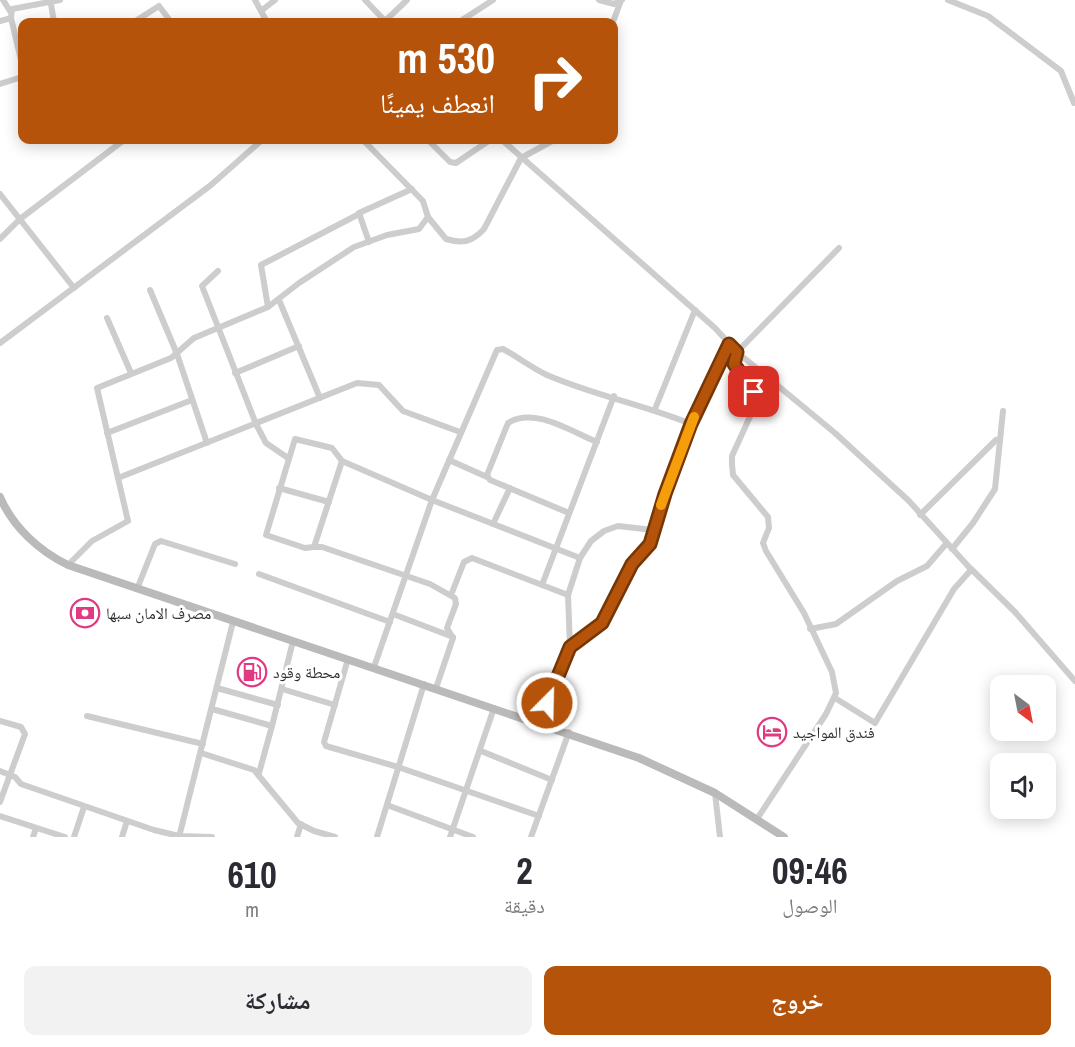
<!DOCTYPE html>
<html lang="ar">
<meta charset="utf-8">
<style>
body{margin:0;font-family:"Archivo Narrow","Noto Naskh Arabic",sans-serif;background:#f2f2f3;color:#2b2b33;direction:rtl;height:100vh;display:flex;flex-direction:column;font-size:22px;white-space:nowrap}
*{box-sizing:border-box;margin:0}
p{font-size:20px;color:#7c7c81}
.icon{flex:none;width:33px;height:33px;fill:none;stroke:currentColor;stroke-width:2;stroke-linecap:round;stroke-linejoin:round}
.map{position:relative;height:837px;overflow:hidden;direction:ltr}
.side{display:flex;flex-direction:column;background:#fff;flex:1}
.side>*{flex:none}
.top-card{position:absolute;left:18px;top:18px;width:600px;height:126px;border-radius:12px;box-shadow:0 3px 15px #0003;direction:rtl;background:#b45309;color:#fff;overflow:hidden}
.needle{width:39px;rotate:148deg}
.fabs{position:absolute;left:990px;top:675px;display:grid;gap:12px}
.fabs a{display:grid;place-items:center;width:66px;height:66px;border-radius:12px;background:#fff;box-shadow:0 3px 15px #0003;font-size:30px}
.pin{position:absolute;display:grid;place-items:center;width:51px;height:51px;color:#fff;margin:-26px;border-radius:12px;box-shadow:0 3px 9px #0006}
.me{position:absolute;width:66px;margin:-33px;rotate:23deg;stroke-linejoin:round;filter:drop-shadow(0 0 4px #0008)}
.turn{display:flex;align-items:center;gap:21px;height:126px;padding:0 24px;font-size:27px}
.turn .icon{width:78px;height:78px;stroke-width:2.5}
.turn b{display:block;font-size:42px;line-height:51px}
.eta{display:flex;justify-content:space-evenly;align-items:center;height:102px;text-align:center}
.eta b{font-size:36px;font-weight:700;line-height:42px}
.cta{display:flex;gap:12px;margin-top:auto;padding:12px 24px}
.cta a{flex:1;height:69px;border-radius:12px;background:#b45309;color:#fff;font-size:24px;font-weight:700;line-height:69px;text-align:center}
.cta a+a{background:#f2f2f3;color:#2b2b33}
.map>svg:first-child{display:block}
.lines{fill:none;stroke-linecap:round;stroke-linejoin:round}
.street{stroke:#cdcdcd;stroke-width:6}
.secondary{stroke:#bababa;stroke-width:8}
.route-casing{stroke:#753606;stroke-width:15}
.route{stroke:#b45309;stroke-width:10}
.slow{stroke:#f59e0b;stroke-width:10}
.labels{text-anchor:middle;stroke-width:6;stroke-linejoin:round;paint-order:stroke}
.poi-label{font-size:16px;fill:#303030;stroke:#fff;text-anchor:start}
</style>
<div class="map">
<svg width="1075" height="837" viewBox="0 0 1075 837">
<rect width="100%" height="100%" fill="#fff"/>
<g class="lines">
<!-- street -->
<g class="street">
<polyline points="3,0 10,11"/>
<polyline points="255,0 267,22"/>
<polyline points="365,0 386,22"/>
<polyline points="599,0 614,4 622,0"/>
<polyline points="948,0 988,16 1061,71 1074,103"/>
<polyline points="51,4 54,22"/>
<polyline points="261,11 275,0"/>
<polyline points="11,18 12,9 60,0"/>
<polyline points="0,21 11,18 22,64"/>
<polyline points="134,22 159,6 171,22"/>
<polyline points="384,22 407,0"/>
<polyline points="459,22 493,0"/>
<polyline points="613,22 620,3"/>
<polyline points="0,84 22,77"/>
<polyline points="428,140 450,162 456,163 490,140"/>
<polyline points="502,140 715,328 737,352 734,364 758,399 732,456 732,464 733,475 768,517 769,528 763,543 766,551 804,613 832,672 836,693 826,714 757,819"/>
<polyline points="0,194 74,288"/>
<path d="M428,217L446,239C463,244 472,242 484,229L521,158L554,140"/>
<polyline points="0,239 20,219 124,140"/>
<polyline points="369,242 359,213 412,189"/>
<polyline points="839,248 737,352 835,433 909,501 968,566 1015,612 1075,681"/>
<polyline points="218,271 202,286 256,424 266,443 288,458"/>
<polyline points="150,290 177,354 207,443"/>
<polyline points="279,300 320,398"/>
<polyline points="268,307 261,265 359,214"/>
<polyline points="107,318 131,373"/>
<polyline points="0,343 211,185 262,140"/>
<polyline points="235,373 299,346"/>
<polyline points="758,399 778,386"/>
<polyline points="655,409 695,310"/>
<polyline points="107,433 192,400"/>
<polyline points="449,460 487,477"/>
<polyline points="342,461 314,547 322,547 430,584 455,598 456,604 447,628 453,638 436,688"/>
<polyline points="118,478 357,383 379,385 403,411 460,432"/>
<polyline points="279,488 329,502"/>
<path d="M569,513L490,480L487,475L508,423C534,406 572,432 597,442"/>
<polyline points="920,515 996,440"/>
<polyline points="493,524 510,488"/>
<polyline points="314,547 305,548 266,535 295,439 332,448 342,461 432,500 580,558"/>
<polyline points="952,549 973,523 995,489 1003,411"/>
<polyline points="68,565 92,541 128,521 97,388 171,358 194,338 268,307 299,283 354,247 387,235 419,229 428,217 423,201 363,140"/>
<polyline points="259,574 390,622"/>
<polyline points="542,585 614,396"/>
<polyline points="137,589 155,544 161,541 235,564"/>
<polyline points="451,595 464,562 472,558 568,595"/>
<polyline points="393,614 453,637"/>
<polyline points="810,629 836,624 897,581 927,566 946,544"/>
<polyline points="570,647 602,623 632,564 650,544 691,424 729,343"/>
<polyline points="348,659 324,742 326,746 398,767 539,816"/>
<path d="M374,667L432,500L497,350L503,349C518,357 532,368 547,375C593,395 644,405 691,424"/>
<polyline points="217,688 278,705"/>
<polyline points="282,689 335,705"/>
<polyline points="835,698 875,723 954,589 971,570"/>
<polyline points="212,709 272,726 293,641"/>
<polyline points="87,716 203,744"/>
<polyline points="0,721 21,727 25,734 0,802"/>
<polyline points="539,722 570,647 568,595 580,558 591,541 604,531 618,526 653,530"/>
<polyline points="481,751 552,780"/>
<polyline points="201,753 254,770 298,823 314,831 335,837"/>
<polyline points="0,771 15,777 21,784 154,830 179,836 212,837"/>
<polyline points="259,773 272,726"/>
<polyline points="715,793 720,837"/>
<polyline points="387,805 473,837"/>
<polyline points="0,816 65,837"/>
<polyline points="33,837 36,828"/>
<polyline points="74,837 84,807"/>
<polyline points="122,837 127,821"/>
<polyline points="179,837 233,622"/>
<polyline points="297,837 301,824"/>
<polyline points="377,837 424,684"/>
<polyline points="450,837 494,708"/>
<polyline points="531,837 569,732"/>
</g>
<!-- secondary -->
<path class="secondary" d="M0,497C13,527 39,551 68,565L639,758L715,793L784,837"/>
</g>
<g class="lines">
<!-- route casing -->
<g class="route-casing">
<polyline id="route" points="547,703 570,647 602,623 632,564 650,544 665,494 691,424 729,344 737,352 734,364 754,392"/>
</g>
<!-- route -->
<use href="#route" class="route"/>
<!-- slow -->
<polyline class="slow" points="661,505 694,417"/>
</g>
<!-- icons -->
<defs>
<g id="bank-ring" transform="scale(1.5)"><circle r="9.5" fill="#fff" stroke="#e03a82" stroke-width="1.5"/><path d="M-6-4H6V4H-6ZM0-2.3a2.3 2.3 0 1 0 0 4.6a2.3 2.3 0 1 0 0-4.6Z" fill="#e03a82"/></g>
<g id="fuel-ring" transform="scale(1.5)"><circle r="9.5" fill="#fff" stroke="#e03a82" stroke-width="1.5"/><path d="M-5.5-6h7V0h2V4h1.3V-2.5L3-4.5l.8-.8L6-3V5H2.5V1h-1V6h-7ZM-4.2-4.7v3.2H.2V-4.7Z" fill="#e03a82"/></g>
<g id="hotel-ring" transform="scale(1.5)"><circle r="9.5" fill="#fff" stroke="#e03a82" stroke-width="1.5"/><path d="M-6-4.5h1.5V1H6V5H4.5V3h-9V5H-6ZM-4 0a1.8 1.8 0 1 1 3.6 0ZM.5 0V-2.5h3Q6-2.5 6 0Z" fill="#e03a82"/></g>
</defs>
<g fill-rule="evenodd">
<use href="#bank-ring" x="85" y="613"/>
<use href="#fuel-ring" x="252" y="672"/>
<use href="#hotel-ring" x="772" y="732"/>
</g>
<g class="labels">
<!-- poi labels -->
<g class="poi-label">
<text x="106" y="619">مصرف الامان سبها</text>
<text x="273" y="678">محطة وقود</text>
<text x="793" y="738">فندق المواجيد</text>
</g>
</g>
</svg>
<div class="fabs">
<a><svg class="needle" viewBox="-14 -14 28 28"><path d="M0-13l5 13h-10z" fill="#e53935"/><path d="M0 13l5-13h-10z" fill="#7c7c81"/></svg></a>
<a><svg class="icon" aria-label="sound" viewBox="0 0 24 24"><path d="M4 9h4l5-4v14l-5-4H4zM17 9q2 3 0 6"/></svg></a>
</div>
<div class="pin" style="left:754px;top:392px;background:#d93025"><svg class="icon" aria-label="arrive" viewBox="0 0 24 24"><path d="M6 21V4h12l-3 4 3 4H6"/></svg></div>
<svg class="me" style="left:547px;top:703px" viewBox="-20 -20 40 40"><circle r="17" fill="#b45309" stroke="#fff" stroke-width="3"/><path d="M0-11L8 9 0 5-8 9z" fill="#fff"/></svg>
<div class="top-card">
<div class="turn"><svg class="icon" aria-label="right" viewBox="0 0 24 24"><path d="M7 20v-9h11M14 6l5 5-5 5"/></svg><div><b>530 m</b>انعطف يمينًا</div></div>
</div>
</div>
<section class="side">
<div class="eta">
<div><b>09:46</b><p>الوصول</p></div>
<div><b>2</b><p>دقيقة</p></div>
<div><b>610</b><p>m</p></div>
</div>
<div class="cta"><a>خروج</a><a>مشاركة</a></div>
</section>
